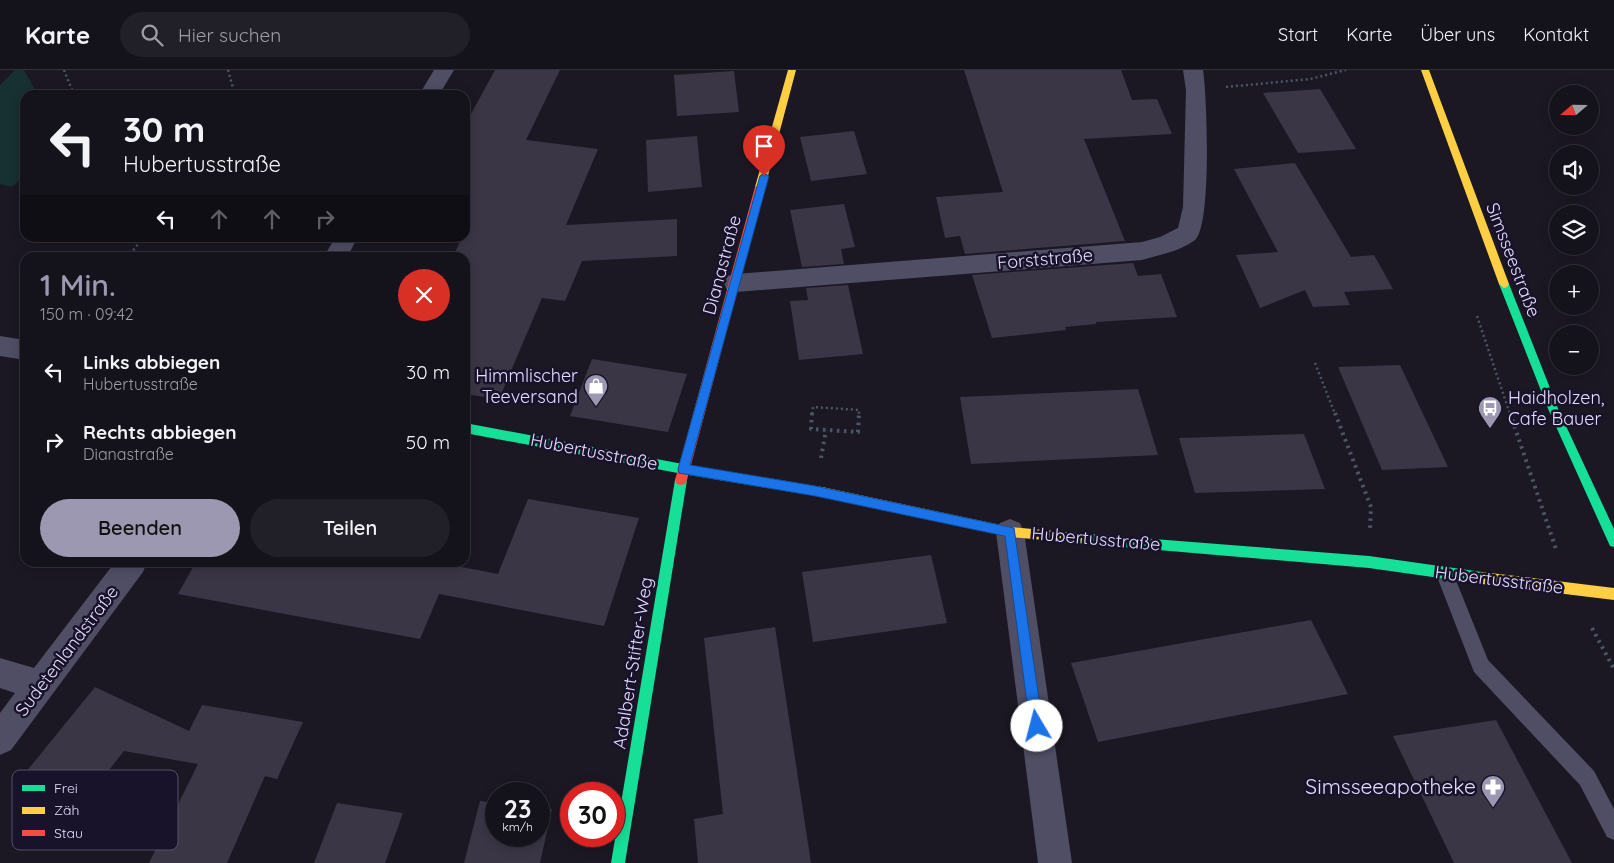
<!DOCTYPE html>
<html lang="de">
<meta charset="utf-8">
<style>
body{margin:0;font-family:Quicksand,sans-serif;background:#212028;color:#f1f3f6;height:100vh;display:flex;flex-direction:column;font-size:19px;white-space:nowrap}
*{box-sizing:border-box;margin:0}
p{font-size:16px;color:#9d9ea3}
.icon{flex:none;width:28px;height:28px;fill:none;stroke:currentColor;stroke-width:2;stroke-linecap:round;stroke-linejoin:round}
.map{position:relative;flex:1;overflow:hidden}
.sheet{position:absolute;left:20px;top:182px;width:450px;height:315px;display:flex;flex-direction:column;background:#14121b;border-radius:15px;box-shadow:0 2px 12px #0003,0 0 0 1px #33323a}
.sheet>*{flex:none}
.guide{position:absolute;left:20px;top:20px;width:450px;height:152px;border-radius:15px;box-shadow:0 2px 12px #0003,0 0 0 1px #33323a;background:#14121b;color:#f1f3f6;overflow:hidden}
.needle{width:32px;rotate:250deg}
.controls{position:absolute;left:1549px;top:15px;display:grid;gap:10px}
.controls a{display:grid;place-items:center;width:50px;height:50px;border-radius:50%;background:#14121b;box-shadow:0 2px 12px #0003,0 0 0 1px #33323a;font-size:25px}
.speed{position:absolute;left:485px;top:712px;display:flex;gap:10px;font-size:25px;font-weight:700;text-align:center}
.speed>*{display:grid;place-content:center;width:65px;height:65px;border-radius:50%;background:#14121b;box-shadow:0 2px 12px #0003,0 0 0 1px #33323a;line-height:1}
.speed small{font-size:12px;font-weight:400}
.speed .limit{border:8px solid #d22;background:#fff;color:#111}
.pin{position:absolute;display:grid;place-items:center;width:42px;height:42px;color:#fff;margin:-51px -21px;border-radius:50% 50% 50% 0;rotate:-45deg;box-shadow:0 0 5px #0007}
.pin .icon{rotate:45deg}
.me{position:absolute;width:55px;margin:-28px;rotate:352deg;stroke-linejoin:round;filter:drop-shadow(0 0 4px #0008)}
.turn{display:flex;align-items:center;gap:18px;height:105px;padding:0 20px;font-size:22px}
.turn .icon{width:65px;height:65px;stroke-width:2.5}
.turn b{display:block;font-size:35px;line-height:42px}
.lanes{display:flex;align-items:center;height:48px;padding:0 20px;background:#0003;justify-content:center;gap:25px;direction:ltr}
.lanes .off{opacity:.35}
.round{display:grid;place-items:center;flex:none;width:52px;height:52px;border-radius:26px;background:#212028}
.overview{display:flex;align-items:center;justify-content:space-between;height:85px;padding:0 20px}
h1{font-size:30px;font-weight:600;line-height:38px;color:#9d98b1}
.action{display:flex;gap:10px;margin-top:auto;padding:10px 20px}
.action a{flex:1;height:58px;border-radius:30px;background:#9d98b1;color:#111;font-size:20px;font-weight:600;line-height:58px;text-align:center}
.action a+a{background:#212028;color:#f1f3f6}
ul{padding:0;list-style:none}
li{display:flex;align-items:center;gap:15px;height:70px;padding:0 20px}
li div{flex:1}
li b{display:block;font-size:19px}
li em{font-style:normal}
header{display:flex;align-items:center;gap:30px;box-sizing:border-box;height:70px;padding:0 25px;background:#14121b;border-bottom:1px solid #33323a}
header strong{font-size:24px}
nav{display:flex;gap:28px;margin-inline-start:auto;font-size:18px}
.search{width:350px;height:45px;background:#212028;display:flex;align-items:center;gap:12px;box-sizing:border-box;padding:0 18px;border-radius:28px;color:#9d9ea3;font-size:19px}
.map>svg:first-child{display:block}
.green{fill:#173032}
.building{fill:#3a3646}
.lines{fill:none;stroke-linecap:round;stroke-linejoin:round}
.path-far1{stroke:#4b5665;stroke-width:2.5;stroke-dasharray:2 3;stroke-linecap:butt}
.path{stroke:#4b5665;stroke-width:4;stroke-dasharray:2.5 4.5;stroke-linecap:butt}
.lane{fill:#504e65;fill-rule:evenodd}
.street{fill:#504e65;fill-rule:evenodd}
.fast{fill:#16e098;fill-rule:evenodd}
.slow{fill:#ffcf43;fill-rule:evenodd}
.jam{fill:#f24e42;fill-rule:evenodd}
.route{fill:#1a73e8;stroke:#114b97}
.labels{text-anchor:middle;stroke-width:5;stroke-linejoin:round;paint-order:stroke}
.street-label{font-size:18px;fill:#e3ddfd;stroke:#18122a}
.poi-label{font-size:18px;fill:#e3ddfd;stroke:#18122a;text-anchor:end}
.near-poi-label{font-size:21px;fill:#e3ddfd;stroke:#18122a;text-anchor:end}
.key{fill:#18122a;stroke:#554f69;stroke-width:1}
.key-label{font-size:14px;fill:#e3ddfd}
</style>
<header>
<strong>Karte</strong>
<div class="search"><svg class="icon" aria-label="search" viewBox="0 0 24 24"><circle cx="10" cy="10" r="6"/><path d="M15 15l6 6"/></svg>Hier suchen</div>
<nav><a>Start</a><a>Karte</a><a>Über uns</a><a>Kontakt</a></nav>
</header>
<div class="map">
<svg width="1614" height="793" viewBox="0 0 1614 793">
<rect width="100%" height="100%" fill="#1b1824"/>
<!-- green -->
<polygon class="green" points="15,0 24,0 38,25 25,25 25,104 12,117 0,114 0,15"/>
<!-- building -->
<g class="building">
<polygon points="495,0 560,0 526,70 598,79 566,155 677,149 677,186 582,191 565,231 542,228 499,329 465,324 465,188 452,188 462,168 465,168 465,55"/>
<polygon points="964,0 1121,0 1132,30 1157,29 1172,64 1084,69 1125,171 965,184 960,166 945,168 936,127 1003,122"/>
<polygon points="734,1 739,42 677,46 674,5"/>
<polygon points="1320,19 1356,79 1298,83 1263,23"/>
<polygon points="854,61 867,104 811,111 800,67"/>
<polygon points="697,66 702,117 648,122 646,70"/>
<polygon points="1295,93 1351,187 1374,185 1393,219 1344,222 1350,235 1313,237 1305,220 1260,238 1236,185 1278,182 1234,99"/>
<polygon points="844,134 855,177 841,179 844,194 802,197 790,140"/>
<polygon points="1133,193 1138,206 1161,204 1177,247 1096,252 1096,254 1065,257 1066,260 992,268 972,205"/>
<polygon points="848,215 863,284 799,290 790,231 808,230 806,218"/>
<polygon points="592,289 687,304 668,362 570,346"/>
<polygon points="1400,295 1448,397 1382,400 1338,297"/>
<polygon points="1138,319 1158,385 971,394 960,327"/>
<polygon points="1304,364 1325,419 1195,423 1179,368"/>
<polygon points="528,429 639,448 604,556 439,524 420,569 178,524 196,492 452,492 451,495 498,504"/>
<polygon points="931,485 947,553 813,572 802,502"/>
<polygon points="1311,550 1348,624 1098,672 1071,593"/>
<polygon points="775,557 811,793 698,793 694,749 723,744 704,568"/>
<polygon points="95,617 189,661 202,635 303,652 277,709 265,706 227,793 149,793 198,694 124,681 84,732 26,702"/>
<polygon points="1496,650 1572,793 1454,793 1393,666"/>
<polygon points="480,731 496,733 496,766 539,766 539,737 552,739 540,793 464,793"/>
<polygon points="337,733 403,743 385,793 314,793"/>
</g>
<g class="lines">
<!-- path-far1 -->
<g class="path-far1">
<polyline points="64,0 74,25"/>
<polyline points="228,0 235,25"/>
<polyline points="1226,17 1310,9 1346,0"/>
<polyline points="127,188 143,168"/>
<polyline points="1477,246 1510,344"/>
<polyline points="1315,293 1335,344"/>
<polyline points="812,344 813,337 859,340 859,344"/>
</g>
<!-- path -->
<g class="path">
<polyline points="812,343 811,359 858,362 859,343"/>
<polyline points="1335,343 1371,437 1370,459"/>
<polyline points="1510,343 1557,482"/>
<polyline points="821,388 826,360"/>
<polyline points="1592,558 1614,599"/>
</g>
<!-- lane -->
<polygon class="lane" points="1445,496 1451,498 1488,590 1594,701 1614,739 1614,770 1607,767 1580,715 1474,602 1436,504 1439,498"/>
<!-- street -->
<g class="street">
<polygon points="434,0 454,0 439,25 419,25"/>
<path d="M1183,0H1203C1207,24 1212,156 1195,170C1181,181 1159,185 1142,190L736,222L727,220L724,213L727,206L736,204L1142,172L1160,167L1178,158L1183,137L1186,20Z"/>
<polygon points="335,168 357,168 347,188 323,188"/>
<polygon points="0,266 25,270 25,290 0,286"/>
<polygon points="1010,449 1020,453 1024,462 1072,793 1038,793 996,462 1000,453"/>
<polygon points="115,492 147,492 143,502 11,680 0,685 0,643 15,623 0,618 0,588 34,598"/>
</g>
<!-- fast -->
<g class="fast">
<polygon points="1504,210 1509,214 1559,341 1614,459 1614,477 1610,476 1549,341 1499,214"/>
<polygon points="465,353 683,394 822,417 826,418 828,422 826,426 822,427 683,404 465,363"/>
<polygon points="681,405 685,406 687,410 625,793 611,793 675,410 677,406"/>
<polygon points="1077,463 1369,486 1482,502 1486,504 1488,508 1486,512 1482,514 1369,498 1077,473 1073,472 1071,468 1073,464"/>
</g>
<!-- slow -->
<g class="slow">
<polygon points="788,0 796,0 765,117 760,120 755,117"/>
<polygon points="1421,0 1429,0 1509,214 1507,217 1504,218 1499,214"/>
<polygon points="822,417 1010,457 1077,463 1081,464 1083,468 1081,472 1077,473 1010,467 822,427 818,426 816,422 818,418"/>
<polygon points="1482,502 1614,518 1614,530 1482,514 1478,512 1476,508 1478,504"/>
</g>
<!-- jam -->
<polygon class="jam" points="760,114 765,117 687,410 685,414 681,415 677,414 675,410 755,117"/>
</g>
<!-- route -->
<polygon class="route" points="764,103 769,106 690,395 815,416 1014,458 1043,656 1041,661 1037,663 1032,661 1030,656 1005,466 815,426 679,403 678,399 760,106"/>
<!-- icons -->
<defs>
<g id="shop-pin" transform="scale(1.25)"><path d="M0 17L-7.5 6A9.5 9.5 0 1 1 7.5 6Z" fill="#9d98b1" stroke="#18122a"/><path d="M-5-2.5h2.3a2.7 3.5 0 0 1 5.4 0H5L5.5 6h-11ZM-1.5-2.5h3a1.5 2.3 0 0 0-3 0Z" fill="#fff"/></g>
<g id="bus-pin" transform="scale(1.25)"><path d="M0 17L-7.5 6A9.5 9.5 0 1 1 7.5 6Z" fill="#9d98b1" stroke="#18122a"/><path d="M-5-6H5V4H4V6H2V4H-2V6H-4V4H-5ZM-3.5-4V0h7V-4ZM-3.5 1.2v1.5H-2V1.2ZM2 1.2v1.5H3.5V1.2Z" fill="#fff"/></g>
<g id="pharmacy-pin" transform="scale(1.25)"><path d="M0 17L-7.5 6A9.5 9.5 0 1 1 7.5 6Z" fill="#9d98b1" stroke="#18122a"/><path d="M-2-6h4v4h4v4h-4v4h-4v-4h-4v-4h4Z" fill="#fff"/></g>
</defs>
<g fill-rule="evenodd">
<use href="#shop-pin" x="596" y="316"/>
<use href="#bus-pin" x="1490" y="338"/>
<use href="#pharmacy-pin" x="1493" y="717"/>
</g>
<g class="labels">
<!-- street labels -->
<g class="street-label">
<text transform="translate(1045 189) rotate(-5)" y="6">Forststraße</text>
<text transform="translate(1513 190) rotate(69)" y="6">Simsseestraße</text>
<text transform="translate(722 195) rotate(-75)" y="6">Dianastraße</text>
<text transform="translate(594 382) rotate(11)" y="6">Hubertusstraße</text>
<text transform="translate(1096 469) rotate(5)" y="6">Hubertusstraße</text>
<text transform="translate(1499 510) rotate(7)" y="6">Hubertusstraße</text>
<text transform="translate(67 581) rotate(-53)" y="6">Sudetenlandstraße</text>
<text transform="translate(633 593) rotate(-81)" y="6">Adalbert-Stifter-Weg</text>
</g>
<!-- poi labels -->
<g class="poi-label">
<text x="578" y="312">Himmlischer<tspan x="578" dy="21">Teeversand</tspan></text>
<text x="1508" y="334" text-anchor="start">Haidholzen,<tspan x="1508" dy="21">Cafe Bauer</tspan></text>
</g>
<!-- near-poi labels -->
<g class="near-poi-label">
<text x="1476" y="724">Simsseeapotheke</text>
</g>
</g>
<!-- legend -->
<rect x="12" y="700" width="166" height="80" rx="8" class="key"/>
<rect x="22" y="715" width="23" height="6" fill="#16e098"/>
<rect x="22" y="737" width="23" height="7" fill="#ffcf43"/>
<rect x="22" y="760" width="23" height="6" fill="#f24e42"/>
<g class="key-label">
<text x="54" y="723">Frei</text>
<text x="54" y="745">Zäh</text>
<text x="54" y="768">Stau</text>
</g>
</svg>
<div class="controls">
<a><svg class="needle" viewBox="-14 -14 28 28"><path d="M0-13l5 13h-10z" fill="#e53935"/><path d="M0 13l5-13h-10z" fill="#9d9ea3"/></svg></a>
<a><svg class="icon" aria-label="sound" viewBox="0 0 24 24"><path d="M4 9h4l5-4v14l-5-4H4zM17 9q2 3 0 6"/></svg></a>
<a><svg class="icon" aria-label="layers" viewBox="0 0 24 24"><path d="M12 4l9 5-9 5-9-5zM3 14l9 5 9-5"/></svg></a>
<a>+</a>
<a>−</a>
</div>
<div class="speed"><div>23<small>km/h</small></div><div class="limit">30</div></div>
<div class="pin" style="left:764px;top:106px;background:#d93025"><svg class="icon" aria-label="arrive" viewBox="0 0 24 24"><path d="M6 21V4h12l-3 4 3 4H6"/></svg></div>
<svg class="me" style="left:1037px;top:656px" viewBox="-20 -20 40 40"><circle r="19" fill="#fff"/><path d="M0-13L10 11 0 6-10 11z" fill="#1a73e8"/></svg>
<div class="guide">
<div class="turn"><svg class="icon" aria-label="left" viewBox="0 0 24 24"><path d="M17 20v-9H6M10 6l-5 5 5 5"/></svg><div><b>30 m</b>Hubertusstraße</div></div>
<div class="lanes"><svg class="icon" aria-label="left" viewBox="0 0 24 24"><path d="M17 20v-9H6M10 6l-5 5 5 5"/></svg><svg class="icon off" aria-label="ahead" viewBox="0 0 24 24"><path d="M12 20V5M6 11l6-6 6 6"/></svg><svg class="icon off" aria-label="ahead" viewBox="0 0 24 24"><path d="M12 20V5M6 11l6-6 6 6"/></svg><svg class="icon off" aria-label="right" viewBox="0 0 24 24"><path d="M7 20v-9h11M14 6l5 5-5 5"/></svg></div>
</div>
<section class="sheet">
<div class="overview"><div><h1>1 Min.</h1><p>150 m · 09:42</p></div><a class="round" style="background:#d93025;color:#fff"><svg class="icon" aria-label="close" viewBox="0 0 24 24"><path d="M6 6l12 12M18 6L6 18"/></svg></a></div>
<ul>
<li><svg class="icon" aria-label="left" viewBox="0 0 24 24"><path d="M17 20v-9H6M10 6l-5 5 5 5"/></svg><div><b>Links abbiegen</b><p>Hubertusstraße</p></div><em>30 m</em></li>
<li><svg class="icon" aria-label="right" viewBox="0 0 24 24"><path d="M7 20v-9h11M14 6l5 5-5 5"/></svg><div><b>Rechts abbiegen</b><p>Dianastraße</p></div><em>50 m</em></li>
</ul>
<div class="action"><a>Beenden</a><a>Teilen</a></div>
</section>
</div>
